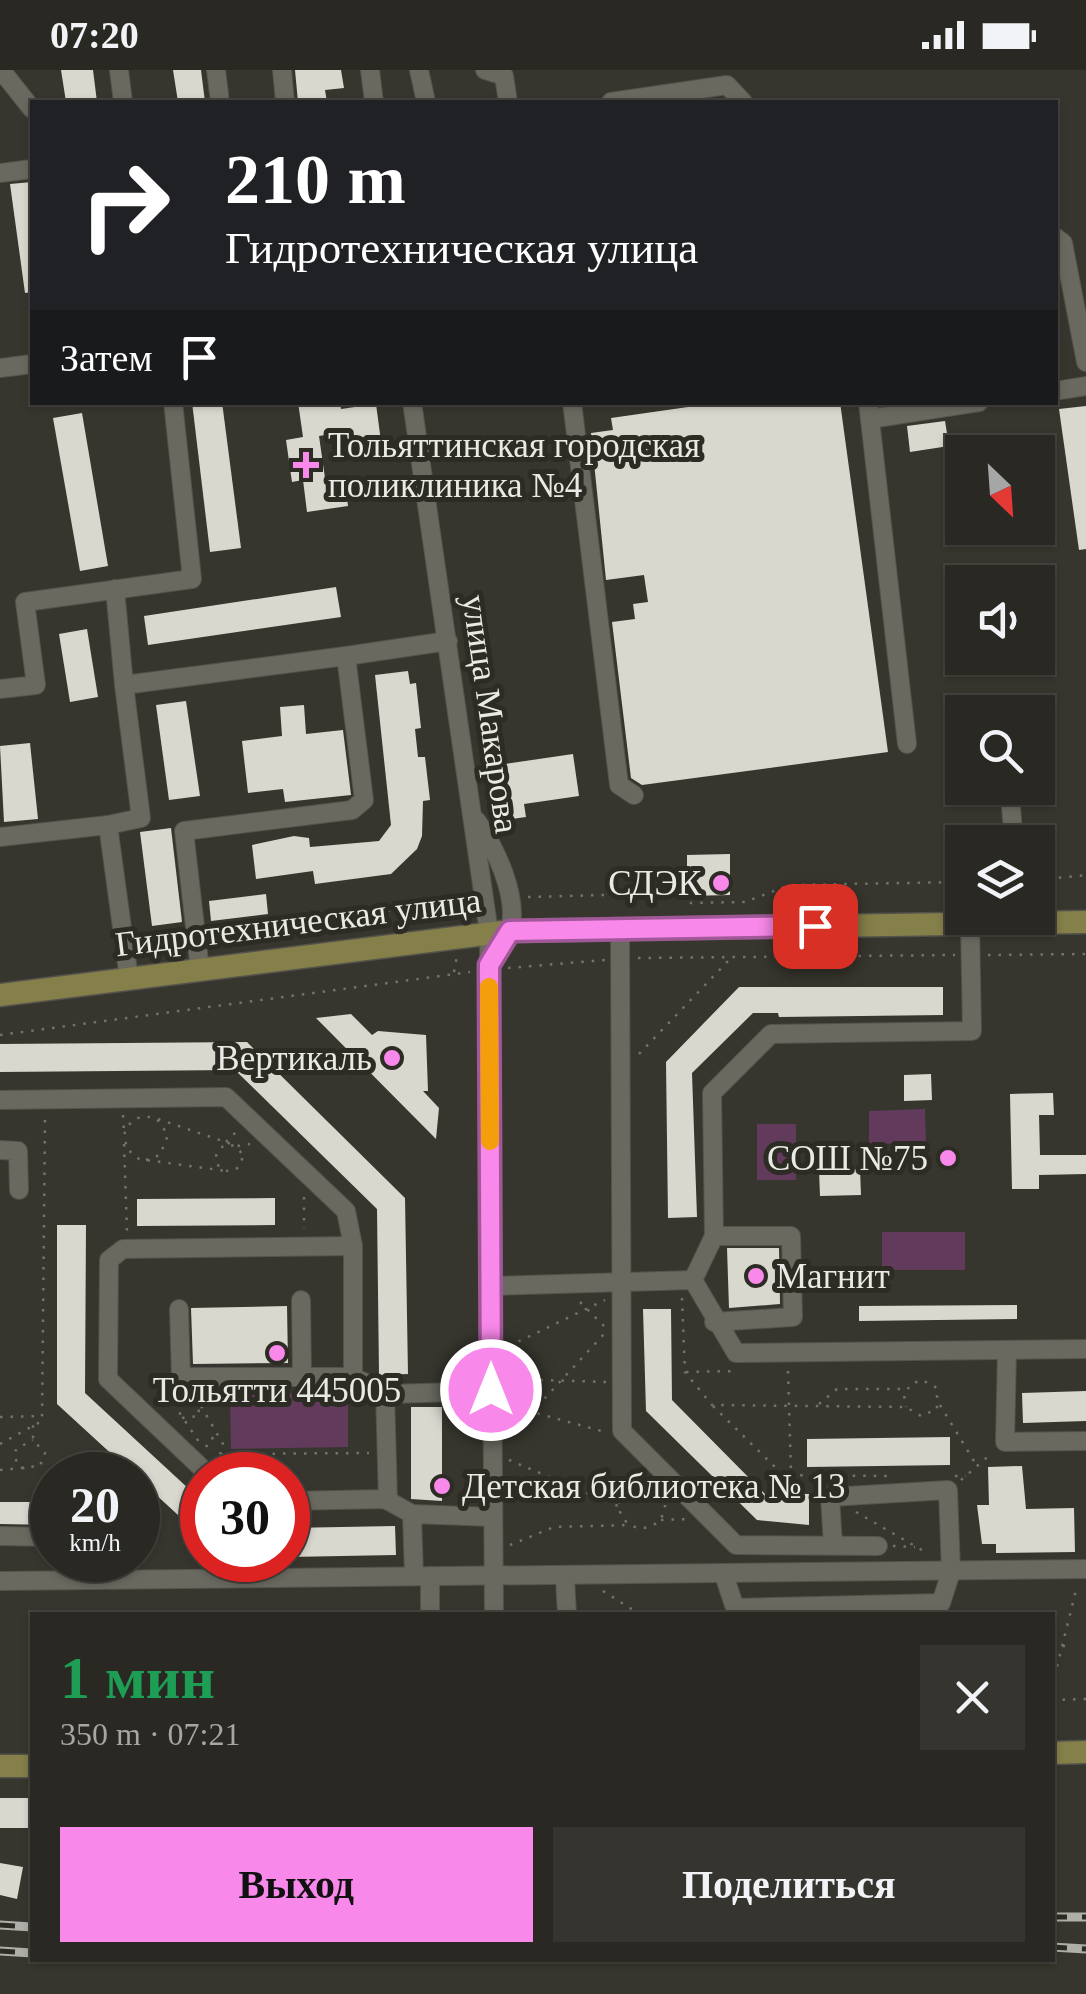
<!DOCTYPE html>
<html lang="ru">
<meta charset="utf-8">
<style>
body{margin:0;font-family:Georgia,serif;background:#35342f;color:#f1f3f6;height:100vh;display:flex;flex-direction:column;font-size:38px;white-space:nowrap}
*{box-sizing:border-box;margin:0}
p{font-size:32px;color:#a5a6a5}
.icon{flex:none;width:55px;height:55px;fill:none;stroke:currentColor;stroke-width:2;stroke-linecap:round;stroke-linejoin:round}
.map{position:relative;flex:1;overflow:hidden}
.panel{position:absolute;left:30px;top:1542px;width:1025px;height:350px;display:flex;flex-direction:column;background:#292822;border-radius:0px;box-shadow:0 2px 8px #0004,0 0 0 2px #454440}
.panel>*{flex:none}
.banner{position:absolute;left:30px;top:30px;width:1028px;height:305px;border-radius:0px;box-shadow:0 2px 8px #0004,0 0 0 2px #454440;background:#202124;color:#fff;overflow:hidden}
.needle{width:65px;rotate:155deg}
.controls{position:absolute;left:945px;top:365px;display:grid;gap:20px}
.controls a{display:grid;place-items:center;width:110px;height:110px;border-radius:0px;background:#292822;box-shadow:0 2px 8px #0004,0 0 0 2px #454440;font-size:50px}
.speed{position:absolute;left:30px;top:1382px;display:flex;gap:20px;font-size:50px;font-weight:700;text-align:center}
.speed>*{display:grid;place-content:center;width:130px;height:130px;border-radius:50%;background:#292822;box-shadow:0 2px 8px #0004,0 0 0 2px #454440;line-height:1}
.speed small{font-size:25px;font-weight:400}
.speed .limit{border:15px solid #d22;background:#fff;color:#111}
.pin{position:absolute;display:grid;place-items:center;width:85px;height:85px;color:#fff;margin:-42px;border-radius:20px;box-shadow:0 5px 15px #0006}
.me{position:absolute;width:110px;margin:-55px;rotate:0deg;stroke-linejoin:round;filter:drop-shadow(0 0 8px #0008)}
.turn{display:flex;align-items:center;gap:35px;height:210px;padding:0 30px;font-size:45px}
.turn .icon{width:130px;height:130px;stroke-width:2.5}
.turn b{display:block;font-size:70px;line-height:85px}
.then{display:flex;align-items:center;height:95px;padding:0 30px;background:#0003;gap:20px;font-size:38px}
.round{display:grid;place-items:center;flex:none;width:105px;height:105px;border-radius:0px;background:#35342f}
.summary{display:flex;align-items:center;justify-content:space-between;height:170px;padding:0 30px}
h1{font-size:60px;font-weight:700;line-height:75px;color:#1e9e55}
.button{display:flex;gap:20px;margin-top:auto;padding:20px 30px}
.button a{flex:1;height:115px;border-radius:0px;background:#f888ea;color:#111;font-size:40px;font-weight:700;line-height:115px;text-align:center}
.button a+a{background:#35342f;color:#f1f3f6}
.status{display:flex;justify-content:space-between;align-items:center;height:70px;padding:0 50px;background:#292822;direction:ltr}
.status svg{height:28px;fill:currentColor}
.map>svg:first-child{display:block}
.green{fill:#623b5c}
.building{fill:#d9d8cf}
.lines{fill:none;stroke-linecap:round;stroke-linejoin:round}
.minor-casing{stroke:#53524c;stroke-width:20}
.major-casing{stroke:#53524c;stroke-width:25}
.path{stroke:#73726b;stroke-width:2.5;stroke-dasharray:2.5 8;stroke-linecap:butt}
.minor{stroke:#696960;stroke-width:18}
.major{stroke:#857f49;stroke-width:22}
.rail-casing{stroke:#afafa9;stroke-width:9}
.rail{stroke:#2c2c24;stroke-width:5;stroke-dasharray:15;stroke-linecap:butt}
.route-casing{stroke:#a15898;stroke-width:25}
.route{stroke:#f888ea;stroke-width:18}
.slow{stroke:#f59e0b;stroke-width:18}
.poi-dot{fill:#f888ea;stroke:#2c2c24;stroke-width:4}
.labels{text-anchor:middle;stroke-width:10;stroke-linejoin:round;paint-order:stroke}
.poi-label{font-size:35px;fill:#eaeae5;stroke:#2c2c24;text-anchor:start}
.street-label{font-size:35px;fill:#eaeae5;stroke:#2c2c24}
</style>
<div class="status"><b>07:20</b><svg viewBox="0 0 49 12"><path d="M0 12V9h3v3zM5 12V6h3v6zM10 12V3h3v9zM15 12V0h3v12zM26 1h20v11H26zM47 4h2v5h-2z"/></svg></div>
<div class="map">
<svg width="1086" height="1924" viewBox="0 0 1086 1924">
<rect width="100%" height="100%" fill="#37362e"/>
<!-- green -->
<g class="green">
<polygon points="925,1039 926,1073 869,1074 869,1041"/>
<rect x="757" y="1054" width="39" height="56"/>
<rect x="882" y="1162" width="83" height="38"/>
<polygon points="348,1323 348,1377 231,1379 230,1325"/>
</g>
<!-- building -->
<g class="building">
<polygon points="61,0 93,0 97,32 66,32"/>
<polygon points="173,0 201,0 205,32 178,32"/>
<polygon points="295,0 341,0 344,18 325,20 327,32 298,32"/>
<polygon points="32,112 32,222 25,223 10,114"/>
<polygon points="192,332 222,332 241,478 210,482"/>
<polygon points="298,332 340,332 341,339 376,334 382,379 347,384 344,362 319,366 325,408 344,405 348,436 307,442 303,410 292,412 286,370 303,367"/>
<polygon points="723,332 840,332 888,682 642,715 631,708 612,552 635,549 633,534 648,532 644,505 606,510 591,363 613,360 611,348"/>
<polygon points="1086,336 1086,479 1079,480 1059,339"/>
<polygon points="82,343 108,496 80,501 53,348"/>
<polygon points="945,351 949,376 910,382 907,356"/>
<polygon points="336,517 341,547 148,575 144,546"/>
<polygon points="87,559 98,627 70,632 59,564"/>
<polygon points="408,601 410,614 416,613 421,658 415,659 418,687 425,687 430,730 423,731 422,766 417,779 391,804 315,814 313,801 256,809 252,775 294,766 309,768 310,777 368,772 379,771 391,755 375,605"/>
<polygon points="186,631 200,726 169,730 156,635"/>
<polygon points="304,635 306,664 343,660 351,725 285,732 283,719 248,723 242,671 282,666 280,637"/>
<polygon points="30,673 38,749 4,752 0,676"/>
<polygon points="573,684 579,726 524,734 526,747 512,749 505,694"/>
<polygon points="171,758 182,852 152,856 140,762"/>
<polygon points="730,784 730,825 687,826 687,785"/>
<polygon points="266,824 268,844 211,851 209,831"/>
<polygon points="739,917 943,917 943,945 779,947 778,943 753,943 692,1003 697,1147 668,1148 666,992"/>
<polygon points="351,944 372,965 378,961 426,965 428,1021 423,1021 439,1038 436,1069 316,948"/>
<polygon points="247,972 405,1128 408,1304 379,1305 377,1139 235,1000 0,1002 0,974"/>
<polygon points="931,1004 932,1030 904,1031 904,1005"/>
<polygon points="1053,1023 1054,1045 1039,1045 1040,1085 1086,1085 1086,1104 1039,1105 1039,1119 1012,1119 1010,1024"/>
<polygon points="860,1099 861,1125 820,1126 819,1100"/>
<polygon points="275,1128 275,1155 137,1156 137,1129"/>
<polygon points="57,1155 86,1155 85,1323 202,1431 202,1475 187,1460 190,1456 57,1334"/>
<polygon points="727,1178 779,1178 780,1234 729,1238"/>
<polygon points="1017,1235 1017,1249 859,1251 859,1236"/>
<polygon points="287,1236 288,1293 193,1294 191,1238"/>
<polygon points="643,1239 671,1239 672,1330 765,1424 809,1424 809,1455 757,1450 646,1341"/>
<polygon points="1086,1321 1086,1351 1023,1353 1022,1323"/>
<polygon points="411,1337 442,1337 442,1431 411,1429"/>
<polygon points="950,1367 950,1395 807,1397 807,1369"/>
<polygon points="1022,1396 1026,1439 1074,1438 1075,1482 996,1483 996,1474 982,1474 977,1435 989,1435 988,1397"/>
<polygon points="0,1432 52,1432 52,1455 0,1454"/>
<polygon points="395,1456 396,1485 288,1487 288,1458"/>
<rect x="0" y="1728" width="32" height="30"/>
<polygon points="0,1793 23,1797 17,1829 0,1825"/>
</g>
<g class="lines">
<!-- minor casing -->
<g class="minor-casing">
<g id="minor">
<polyline points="1,0 32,39"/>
<polyline points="119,0 123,32"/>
<polyline points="216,0 220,32"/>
<polyline points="282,0 285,32"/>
<polyline points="370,0 374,32"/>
<polyline points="419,0 426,32"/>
<polyline points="485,0 504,6 508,32"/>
<polyline points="611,32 727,15 743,32"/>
<polyline points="0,103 32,99"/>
<polyline points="1055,167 1063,173 1086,292"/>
<polyline points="0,298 32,294"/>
<polyline points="1055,321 1086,316"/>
<polyline points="412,332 489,863 494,1545"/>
<polyline points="572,332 619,715 634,725"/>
<polyline points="868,332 907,674"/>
<polyline points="870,349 979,332"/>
<polyline points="115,519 124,615"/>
<polyline points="0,619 36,615 25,532 192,509 173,332"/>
<polyline points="1011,737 1014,772"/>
<path d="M476,750C495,777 519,826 510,861C507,872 495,885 489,895"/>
<polyline points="0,767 108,755"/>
<polyline points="620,859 622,1361 736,1475 878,1476"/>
<polyline points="200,900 184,761 352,740 364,730 346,586 448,571"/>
<polyline points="129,909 108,755 141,748 124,615 346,586"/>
<polyline points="0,1030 226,1027 346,1141 353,1176 353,1307"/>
<polyline points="0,1080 18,1081 19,1120"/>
<polyline points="714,1166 791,1166 793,1247 714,1252"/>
<polyline points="693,1210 714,1166 712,1023 771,964 972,961 970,853"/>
<polyline points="490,1216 693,1210 736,1283 1086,1279"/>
<polyline points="301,1230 302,1307"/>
<polyline points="179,1239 181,1307 353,1307 389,1324 491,1321"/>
<polyline points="1007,1280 1005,1372 1086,1371"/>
<polyline points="385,1322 388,1431"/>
<polyline points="209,1405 108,1309 109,1190 123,1179 353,1176"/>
<polyline points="288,1431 385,1429 412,1444"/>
<polyline points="0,1466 52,1467"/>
<polyline points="724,1505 735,1538 941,1533 951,1502 948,1420 830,1427 833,1475"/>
<polyline points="414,1506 412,1444 492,1447"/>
<polyline points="430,1506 430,1545"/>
<polyline points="565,1508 567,1545"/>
<polyline points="0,1511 1086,1499"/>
</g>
</g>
<!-- major casing -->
<g class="major-casing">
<g id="major">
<polyline points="0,925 510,861 1086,852"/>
<polyline points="1052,1683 1086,1682"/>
<polyline points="0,1696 32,1696"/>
</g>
</g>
<!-- path -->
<g class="path">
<polyline points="1038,810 1086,805"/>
<polyline points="528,827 681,823 686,833 745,832 790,815 962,812"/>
<polyline points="210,861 465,832"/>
<polyline points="140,867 177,864"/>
<polyline points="988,885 1086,884"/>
<polyline points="638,888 955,885"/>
<polyline points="508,898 605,890"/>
<polyline points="454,902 457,886"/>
<polyline points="0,965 470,902"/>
<polyline points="639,984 730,889"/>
<polyline points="123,1045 124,1062"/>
<polyline points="158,1049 237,1076 250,1074"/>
<polyline points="226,1072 237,1061"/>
<polyline points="124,1074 127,1161"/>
<circle cx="229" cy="1088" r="13"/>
<path d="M146,1090L160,1085L168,1065L157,1049C141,1043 129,1049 124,1065L127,1079L139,1089L226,1101"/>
<polyline points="304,1127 304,1159"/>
<polyline points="682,1228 685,1302 712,1335 906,1337 921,1346 937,1339 937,1318 922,1310 911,1314 904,1325 906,1337"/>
<polyline points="580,1232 606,1258"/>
<polyline points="509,1276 605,1230"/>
<polyline points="788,1301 791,1403"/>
<polyline points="686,1302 738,1301"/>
<polyline points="509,1309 606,1312"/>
<polyline points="197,1329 186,1326 177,1339 199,1372"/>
<polyline points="509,1330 536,1343 605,1362"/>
<polyline points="819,1334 837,1319 905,1319"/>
<polyline points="940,1335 977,1396"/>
<polyline points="201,1336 223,1374 220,1384"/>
<polyline points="713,1336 783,1405 887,1406"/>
<polyline points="0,1347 40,1346"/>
<polyline points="182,1348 199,1346 198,1329"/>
<polyline points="509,1367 605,1263"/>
<polyline points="0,1374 42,1351 45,1049"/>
<polyline points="206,1377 211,1368 221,1370"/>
<polyline points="220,1384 369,1383"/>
<polyline points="509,1390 618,1436"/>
<polyline points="24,1399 15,1389 16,1379 33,1370"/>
<polyline points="0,1400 40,1396 45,1383 33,1370 33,1355"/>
<polyline points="955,1406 966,1406"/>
<polyline points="961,1410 992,1383"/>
<circle cx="642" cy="1435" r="23"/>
<polyline points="856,1442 927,1483"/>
<polyline points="661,1450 688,1449"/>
<polyline points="510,1475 554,1457 629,1455"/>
<polyline points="893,1476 915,1477"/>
<polyline points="603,1521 641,1545"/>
<polyline points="1052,1576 1066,1576"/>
<polyline points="1052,1617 1077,1516"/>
<polyline points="1052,1630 1086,1629"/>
</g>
<!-- minor -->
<use href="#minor" class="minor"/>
<!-- major -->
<use href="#major" class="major"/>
<!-- rail casing -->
<g class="rail-casing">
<g id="rail">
<polyline points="1052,1847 1086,1847"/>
<polyline points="0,1855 32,1857"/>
<polyline points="1052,1877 1086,1879"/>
<polyline points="0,1881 32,1883"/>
</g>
</g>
<!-- rail -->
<use href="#rail" class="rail"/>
</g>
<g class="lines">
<!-- route casing -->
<g class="route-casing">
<polyline id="route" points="491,1320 489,895 510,861 815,856"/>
</g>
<!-- route -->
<use href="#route" class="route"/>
<!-- slow -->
<polyline class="slow" points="489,917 490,1071"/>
</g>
<!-- markers -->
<g class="poi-dot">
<path d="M301 380h10v10h10v10h-10v10h-10v-10h-10v-10h10z"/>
<circle cx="721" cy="813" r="10"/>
<circle cx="392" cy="988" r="10"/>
<circle cx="948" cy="1088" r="10"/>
<circle cx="756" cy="1206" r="10"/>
<circle cx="277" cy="1283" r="10"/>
<circle cx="442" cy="1416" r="10"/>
</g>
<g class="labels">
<!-- poi labels -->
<g class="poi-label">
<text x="328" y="387">Тольяттинская городская<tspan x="328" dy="40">поликлиника №4</tspan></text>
<text x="701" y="825" text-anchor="end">СДЭК</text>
<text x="372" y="1000" text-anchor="end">Вертикаль</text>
<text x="928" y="1100" text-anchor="end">СОШ №75</text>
<text x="776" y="1218">Магнит</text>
<text x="277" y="1332" text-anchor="middle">Тольятти 445005</text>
<text x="462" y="1428">Детская библиотека № 13</text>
</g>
<!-- street labels -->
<g class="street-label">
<text transform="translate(491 644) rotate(82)" y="12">улица Макарова</text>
<text transform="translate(298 852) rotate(-7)" y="12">Гидротехническая улица</text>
</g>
</g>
</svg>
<div class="controls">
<a><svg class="needle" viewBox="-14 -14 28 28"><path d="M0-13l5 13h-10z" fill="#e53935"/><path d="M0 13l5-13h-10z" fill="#a5a6a5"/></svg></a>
<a><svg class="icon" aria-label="sound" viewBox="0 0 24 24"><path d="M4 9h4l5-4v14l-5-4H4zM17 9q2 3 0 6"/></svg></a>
<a><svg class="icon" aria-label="search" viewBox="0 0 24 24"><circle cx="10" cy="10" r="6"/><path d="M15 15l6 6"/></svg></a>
<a><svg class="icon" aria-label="layers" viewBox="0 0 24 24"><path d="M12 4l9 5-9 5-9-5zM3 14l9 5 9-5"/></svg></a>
</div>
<div class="speed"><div>20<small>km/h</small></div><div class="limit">30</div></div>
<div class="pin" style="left:815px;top:856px;background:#d93025"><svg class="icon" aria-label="arrive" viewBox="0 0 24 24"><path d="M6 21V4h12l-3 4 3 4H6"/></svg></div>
<svg class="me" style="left:491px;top:1320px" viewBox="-20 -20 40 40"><circle r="17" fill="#f888ea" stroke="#fff" stroke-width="3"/><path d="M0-11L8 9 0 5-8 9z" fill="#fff"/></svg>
<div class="banner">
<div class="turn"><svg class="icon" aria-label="right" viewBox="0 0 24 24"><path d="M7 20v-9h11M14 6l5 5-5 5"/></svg><div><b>210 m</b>Гидротехническая улица</div></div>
<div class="then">Затем<svg class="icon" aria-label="arrive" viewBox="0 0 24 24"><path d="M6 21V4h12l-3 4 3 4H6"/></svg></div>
</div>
<section class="panel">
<div class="summary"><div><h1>1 мин</h1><p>350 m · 07:21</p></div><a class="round"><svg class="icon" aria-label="close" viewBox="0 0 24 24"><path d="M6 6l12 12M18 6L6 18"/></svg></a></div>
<div class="button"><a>Выход</a><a>Поделиться</a></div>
</section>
</div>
